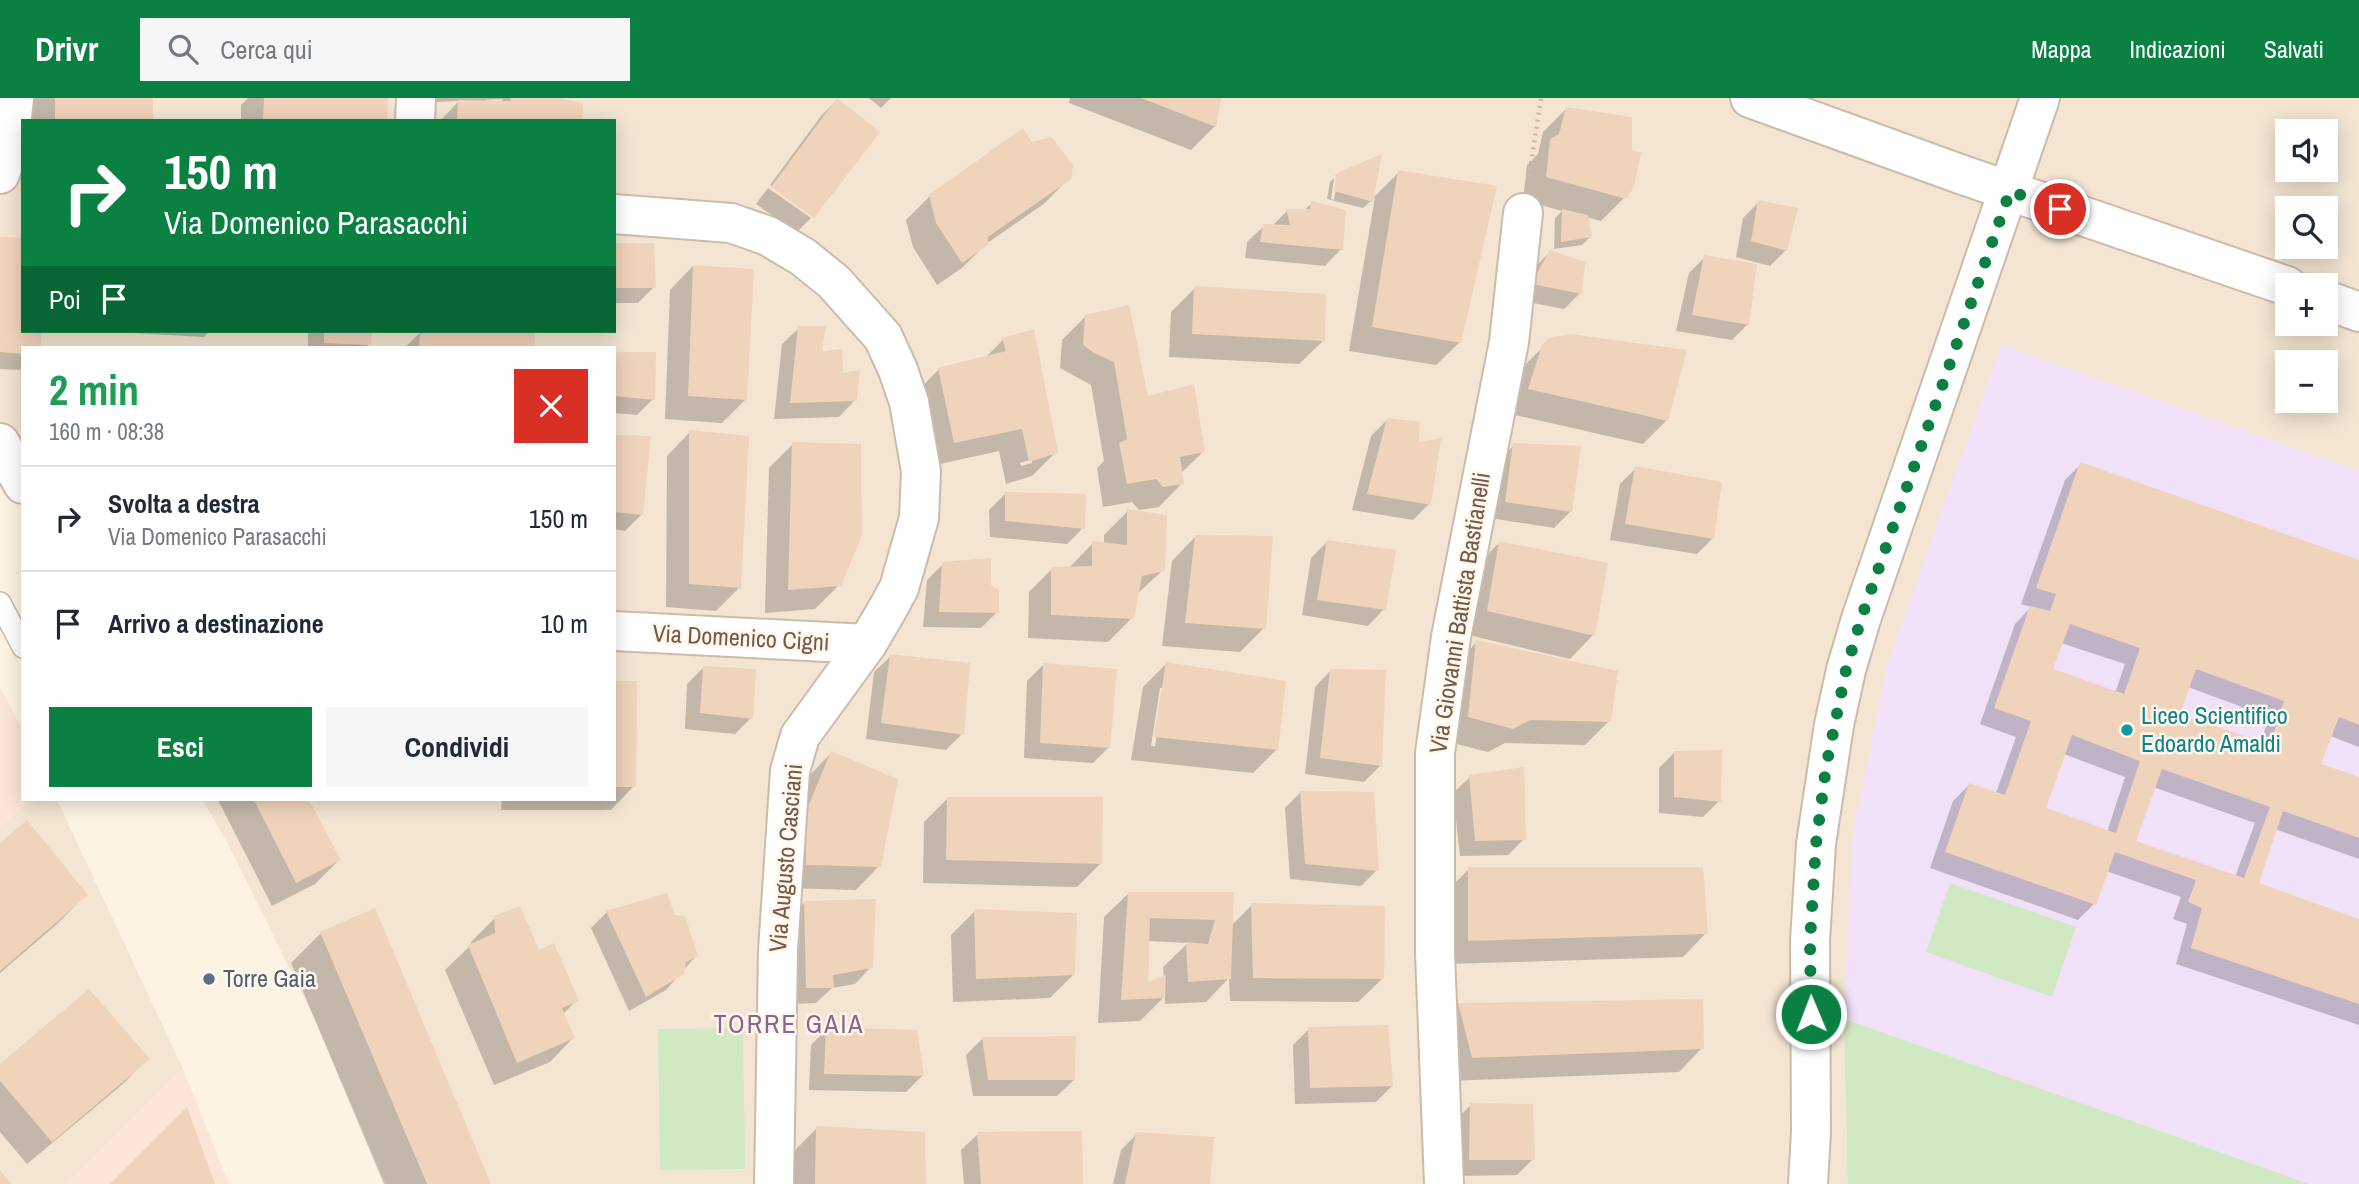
<!DOCTYPE html>
<html lang="it">
<meta charset="utf-8">
<style>
body{margin:0;font-family:"Archivo Narrow",sans-serif;background:#f6f6f7;color:#1f2937;height:100vh;display:flex;flex-direction:column;font-size:26px;white-space:nowrap}
*{box-sizing:border-box;margin:0}
p{font-size:23px;color:#747a83}
.icon{flex:none;width:38px;height:38px;fill:none;stroke:currentColor;stroke-width:2;stroke-linecap:round;stroke-linejoin:round}
.map{position:relative;flex:1;overflow:hidden}
.details{position:absolute;left:21px;top:248px;width:595px;height:455px;display:flex;flex-direction:column;background:#fff;border-radius:0px;box-shadow:0 4px 18px #0003}
.details>*{flex:none}
.banner{position:absolute;left:21px;top:21px;width:595px;height:214px;border-radius:0px;box-shadow:0 4px 18px #0003;background:#0b8043;color:#fff;overflow:hidden}
.buttons{position:absolute;left:2275px;top:21px;display:grid;gap:14px}
.buttons a{display:grid;place-items:center;width:63px;height:63px;border-radius:0px;background:#fff;box-shadow:0 4px 18px #0003;font-size:35px}
.pin{position:absolute;display:grid;place-items:center;width:60px;height:60px;color:#fff;margin:-30px;border:4px solid #fff;border-radius:50%;box-shadow:0 2px 7px #0007}
.me{position:absolute;width:77px;margin:-38px;rotate:359deg;stroke-linejoin:round;filter:drop-shadow(0 0 5px #0008)}
.turn{display:flex;align-items:center;gap:24px;height:147px;padding:0 28px;font-size:32px}
.turn .icon{width:91px;height:91px;stroke-width:2.5}
.turn b{display:block;font-size:49px;line-height:60px}
.then{display:flex;align-items:center;height:66px;padding:0 28px;background:#0003;gap:14px;font-size:26px}
.round{display:grid;place-items:center;flex:none;width:74px;height:74px;border-radius:0px;background:#f6f6f7}
.headline{display:flex;align-items:center;justify-content:space-between;height:119px;padding:0 28px}
h1{font-size:42px;font-weight:700;line-height:52px;color:#1e9e55}
.button{display:flex;gap:14px;margin-top:auto;padding:14px 28px}
.button a{flex:1;height:80px;border-radius:0px;background:#0b8043;color:#fff;font-size:28px;font-weight:700;line-height:80px;text-align:center}
.button a+a{background:#f6f6f7;color:#1f2937}
ul{padding:0;list-style:none}
li{display:flex;align-items:center;gap:21px;height:105px;padding:0 28px;border-top:2px solid #e0e1e3}
li div{flex:1}
li b{display:block;font-size:26px}
li em{font-style:normal}
header{display:flex;align-items:center;gap:42px;box-sizing:border-box;height:98px;padding:0 35px;background:#0b8043;color:#fff}
header strong{font-size:33px}
nav{display:flex;gap:38px;margin-inline-start:auto;font-size:24px}
.search{width:490px;height:63px;background:#f6f6f7;display:flex;align-items:center;gap:18px;box-sizing:border-box;padding:0 24px;border-radius:0px;color:#747a83;font-size:26px}
.map>svg:first-child{display:block}
.residential{fill:#f3e5d2;fill-rule:evenodd}
.commercial{fill:#fce4d7}
.education{fill:#f0e0f8}
.green{fill:#d0e9c2}
.shadow{fill:#0003;fill-rule:evenodd}
.building{fill:#f0d3bb;fill-rule:evenodd}
.lines{fill:none;stroke-linecap:round;stroke-linejoin:round}
.service-casing{stroke:#cdbbaa;stroke-width:24}
.minor-casing{stroke:#cdbbaa;stroke-width:42}
.path{stroke:#d5b69f;stroke-width:4.5;stroke-dasharray:2 5;stroke-linecap:butt}
.service{stroke:#fff;stroke-width:21}
.minor{stroke:#fff;stroke-width:38}
.route{stroke:#0b8043;stroke-width:12;stroke-dasharray:0 21.6}
.culture-dot{fill:#0f9aa8;stroke:#fff7e9;stroke-width:2.5}
.service-dot{fill:#5c6f8a;stroke:#fff7e9;stroke-width:2.5}
.labels{text-anchor:middle;stroke-width:5;stroke-linejoin:round;paint-order:stroke}
.street-label{font-size:24px;fill:#735a4a;stroke:#fff7e9}
.culture-label{font-size:24px;fill:#0d838f;stroke:#fff7e9;text-anchor:start}
.service-label{font-size:24px;fill:#4e5e75;stroke:#fff7e9;text-anchor:start}
.neighbourhood-label{font-size:26px;letter-spacing:2px;fill:#886596;stroke:#fff7e9}
</style>
<header>
<strong>Drivr</strong>
<div class="search"><svg class="icon" aria-label="search" viewBox="0 0 24 24"><circle cx="10" cy="10" r="6"/><path d="M15 15l6 6"/></svg>Cerca qui</div>
<nav><a>Mappa</a><a>Indicazioni</a><a>Salvati</a></nav>
</header>
<div class="map">
<svg width="2359" height="1086" viewBox="0 0 2359 1086">
<rect width="100%" height="100%" fill="#fcf3e3"/>
<!-- residential -->
<g class="residential">
<path d="M0,0H2359V1086H386L317,926L230,750L203,702H614V250H23V370L0,326ZM23,23H614V233H23ZM2287,33H2326V72H2287ZM2287,110H2326V149H2287ZM2287,187H2326V226H2287ZM2287,264H2326V303H2287Z"/>
<polygon points="31,702 57,702 183,971 66,1086 0,1086 0,729"/>
</g>
<!-- commercial -->
<g class="commercial">
<polygon points="0,589 23,633 23,702 31,702 0,729"/>
<polygon points="183,971 229,1086 66,1086"/>
</g>
<!-- education -->
<polygon class="education" points="2001,247 2359,373 2359,1086 2309,1086 1844,921 1852,741 1887,567"/>
<!-- green -->
<g class="green">
<polygon points="1950,785 2076,829 2052,899 1926,854"/>
<polygon points="1844,921 2309,1086 1848,1086"/>
<polygon points="743,930 745,1071 660,1072 658,931"/>
</g>
<!-- shadow -->
<g class="shadow">
<rect x="32" y="0" width="119" height="23"/>
<polygon points="248,0 386,0 386,23 241,23 241,7"/>
<path d="M436,0H557L581,23H440L459,3L435,4ZM503,1L499,5L486,4V2Z"/>
<polygon points="869,0 891,0 881,10"/>
<polygon points="1070,0 1219,0 1215,28 1191,52 1069,5"/>
<polygon points="837,2 813,117 770,87 821,18"/>
<polygon points="1567,10 1630,55 1625,99 1601,123 1586,119 1590,139 1582,147 1554,151 1555,120 1562,113 1523,102 1527,67 1538,56 1543,34"/>
<polygon points="1032,46 1069,80 1045,105 986,146 962,170 937,187 913,149 906,122 930,98"/>
<polygon points="1399,74 1460,244 1436,267 1349,253 1375,99 1363,110 1327,101 1330,84 1334,80 1331,101 1334,102 1338,78 1335,78 1338,76 1372,101"/>
<polygon points="768,90 811,120 796,135 756,106"/>
<polygon points="1759,104 1786,152 1770,168 1736,159 1743,120"/>
<polygon points="1312,105 1341,151 1325,168 1245,160 1247,144 1264,128 1272,128 1287,113 1303,113"/>
<polygon points="0,142 23,233 40,233 39,250 23,250 22,272 0,271"/>
<polygon points="614,147 654,189 638,205 614,205"/>
<polygon points="1550,154 1580,195 1564,211 1517,202 1534,170"/>
<polygon points="1705,159 1748,226 1732,242 1676,233 1689,175"/>
<polygon points="693,168 746,301 722,325 665,321 670,192"/>
<polygon points="1195,190 1323,243 1299,266 1169,259 1171,214"/>
<polygon points="1086,218 1147,300 1203,354 1181,375 1182,385 1159,409 1139,412 1132,404 1103,409 1097,370 1104,363 1091,287 1060,270 1062,242"/>
<polygon points="799,230 842,278 855,302 839,319 774,321 782,246"/>
<polygon points="96,233 210,233 204,239"/>
<polygon points="308,233 370,233 369,246 365,250 308,250"/>
<polygon points="421,234 533,236 532,250 404,250"/>
<path d="M1003,242L1056,354L1032,378L1006,386L999,353L931,368L916,295L939,271L985,260ZM1032,361V365L1021,368L1020,365Z"/>
<polygon points="1550,242 1667,322 1643,346 1506,315 1519,273"/>
<polygon points="614,255 653,301 637,317 614,315"/>
<polygon points="1387,322 1417,347 1429,406 1413,422 1352,412 1371,338"/>
<polygon points="690,334 739,490 716,513 666,509 667,358"/>
<polygon points="614,338 641,417 625,433 614,431"/>
<polygon points="793,346 839,487 815,511 765,515 769,370"/>
<polygon points="1514,347 1570,414 1554,430 1490,420 1498,363"/>
<path d="M2081,366L2359,464V649L2330,638L2319,667L2359,681V761L2275,731L2257,787L2359,823V927L2176,866L2187,826L2173,821L2181,799L2106,773L2094,806L2078,822L1930,770L1953,703L1969,687L1996,695L2016,639L1980,626L2015,526L2031,509L2021,506L2065,382ZM2061,545L2125,566L2115,595L2051,572ZM2188,589L2269,619L2260,646L2178,617ZM2064,656L2125,679L2107,734L2044,711ZM2153,689L2255,725L2235,779L2133,744Z"/>
<polygon points="1636,370 1713,440 1697,456 1610,442 1620,386"/>
<polygon points="1005,396 1083,430 1067,446 990,439 989,412"/>
<polygon points="1128,413 1163,472 1136,497 1132,520 1108,544 1028,540 1029,494 1052,471 1069,470 1093,445 1104,446 1104,437"/>
<polygon points="1195,439 1264,530 1240,554 1162,548 1172,463"/>
<polygon points="1327,444 1384,511 1368,528 1302,517 1311,460"/>
<polygon points="1499,445 1593,537 1570,561 1464,536 1476,468"/>
<polygon points="943,466 989,488 997,514 981,530 923,529 927,482"/>
<polygon points="1477,544 1609,623 1585,647 1505,645 1488,654 1445,643 1453,567"/>
<polygon points="891,558 962,636 946,652 866,641 874,574"/>
<path d="M1167,565L1277,651L1253,675L1131,662L1143,589ZM1160,590H1164L1155,648H1151Z"/>
<polygon points="1043,567 1109,649 1093,665 1024,660 1027,583"/>
<polygon points="703,570 751,620 735,636 685,631 687,586"/>
<polygon points="1331,572 1380,668 1364,684 1305,676 1315,589"/>
<polygon points="614,584 634,688 611,712 501,712 502,702 614,702"/>
<polygon points="1675,654 1719,703 1703,719 1659,715 1659,670"/>
<polygon points="831,655 879,768 856,792 783,790 808,679"/>
<polygon points="1470,679 1524,741 1508,757 1460,758 1453,695"/>
<polygon points="1301,694 1377,772 1361,788 1290,781 1285,710"/>
<polygon points="948,700 1101,765 1077,789 923,785 924,724"/>
<polygon points="218,702 307,702 339,762 315,786 272,808"/>
<polygon points="0,747 86,797 56,827 0,875"/>
<polygon points="1469,771 1706,835 1683,859 1446,866 1445,795"/>
<path d="M1128,796H1232L1231,828L1252,807L1382,881L1358,904L1230,903L1229,880L1206,904L1165,906V898L1140,923L1098,925L1104,819ZM1147,843L1188,845L1163,869L1164,880L1146,886Z"/>
<polygon points="805,804 871,869 855,886 832,890 816,905 790,906 788,821"/>
<polygon points="975,813 1074,876 1050,900 953,904 951,837"/>
<polygon points="607,814 674,819 696,858 666,892 629,913 591,830"/>
<polygon points="495,820 538,854 577,902 563,916 573,940 550,964 494,987 445,872 471,847 471,844"/>
<polygon points="321,835 490,1086 384,1086 291,865"/>
<polygon points="1458,906 1702,950 1679,974 1448,983 1435,930"/>
<polygon points="827,931 922,978 906,994 809,992 811,947"/>
<polygon points="1309,931 1392,988 1376,1004 1295,1006 1293,947"/>
<polygon points="982,941 1074,982 1057,998 973,998 966,957"/>
<polygon points="147,961 124,985 27,1066 0,1034 0,968"/>
<polygon points="1471,1007 1533,1061 1517,1077 1454,1078 1455,1023"/>
<polygon points="817,1030 924,1086 793,1086 793,1054"/>
<polygon points="978,1036 1081,1086 964,1086 961,1052"/>
<polygon points="1137,1036 1208,1086 1113,1086 1121,1052"/>
</g>
<!-- building -->
<g class="building">
<rect x="55" y="0" width="98" height="23"/>
<polygon points="264,0 388,0 387,23 263,23"/>
<polygon points="511,0 559,0 583,5 582,23 457,23 458,2 510,3"/>
<polygon points="837,0 880,34 814,120 771,89"/>
<polygon points="1141,0 1221,0 1216,29"/>
<polygon points="1566,9 1632,19 1632,53 1641,54 1634,89 1626,101 1546,79 1550,41 1559,36"/>
<polygon points="1023,30 1032,44 1051,39 1073,67 1071,81 988,139 988,147 962,165 936,125 929,97"/>
<polygon points="1382,56 1373,104 1334,93 1337,75"/>
<polygon points="1398,72 1497,88 1461,245 1372,229"/>
<polygon points="1758,102 1798,110 1787,153 1751,143"/>
<polygon points="1311,103 1346,112 1343,152 1260,144 1263,126 1290,127 1286,111 1310,111"/>
<polygon points="1562,111 1588,117 1592,139 1561,144"/>
<polygon points="0,139 23,140 23,233 42,233 41,250 23,250 23,256 0,254"/>
<polygon points="614,145 654,145 656,190 614,190"/>
<polygon points="1550,152 1585,164 1582,196 1531,186"/>
<polygon points="1704,157 1757,166 1749,227 1692,217"/>
<polygon points="693,167 754,171 747,302 688,298"/>
<polygon points="1194,188 1326,196 1325,243 1192,236"/>
<polygon points="1129,207 1148,298 1194,286 1205,354 1180,359 1184,386 1163,389 1156,381 1127,386 1119,345 1127,341 1114,264 1094,255 1083,247 1085,217"/>
<polygon points="798,228 826,228 822,253 842,251 843,275 860,272 857,303 790,305"/>
<polygon points="1034,231 1058,355 1029,364 1022,331 954,345 938,270 1006,253 1002,240"/>
<polygon points="324,233 372,233 371,247 324,245"/>
<polygon points="420,233 535,235 534,250 419,250"/>
<polygon points="1570,236 1687,252 1668,323 1528,291 1542,247 1549,240"/>
<polygon points="614,254 656,254 655,302 614,298"/>
<polygon points="1387,320 1420,324 1419,344 1441,340 1431,407 1367,396"/>
<polygon points="689,332 749,338 741,490 689,486"/>
<polygon points="614,337 651,338 643,417 614,414"/>
<polygon points="792,344 861,346 862,437 841,488 788,492"/>
<polygon points="1513,345 1581,348 1572,414 1505,404"/>
<path d="M2080,364L2359,462V627L2339,619L2321,666L2359,679V740L2283,713L2259,785L2359,821V906L2191,850L2202,810L2188,804L2196,782L2115,754L2096,807L1945,754L1969,685L2005,697L2031,623L1994,610L2030,508L2050,513L2056,496L2036,490ZM2070,526L2140,550L2124,596L2053,571ZM2196,571L2284,603L2270,647L2180,616ZM2072,637L2140,663L2116,735L2046,710ZM2162,671L2270,709L2244,780L2136,743Z"/>
<polygon points="1635,368 1722,384 1714,441 1625,426"/>
<polygon points="1005,394 1086,396 1085,431 1005,423"/>
<polygon points="1127,411 1167,417 1165,473 1142,478 1134,521 1051,517 1051,469 1092,468 1092,443 1127,447"/>
<polygon points="1195,437 1273,438 1266,531 1185,525"/>
<polygon points="1327,442 1396,452 1386,512 1317,502"/>
<polygon points="1499,443 1608,465 1595,538 1487,513"/>
<polygon points="991,460 991,487 999,492 999,515 939,514 942,464"/>
<polygon points="1476,542 1618,573 1611,624 1530,622 1513,631 1468,619"/>
<polygon points="890,556 970,565 964,637 881,625"/>
<polygon points="1166,564 1286,583 1278,652 1154,639"/>
<polygon points="1043,565 1117,571 1110,650 1040,645"/>
<polygon points="703,568 756,571 753,621 700,615"/>
<polygon points="1330,571 1386,572 1382,668 1320,660"/>
<polygon points="614,583 637,583 636,689 614,689"/>
<polygon points="1722,652 1721,704 1674,699 1674,653"/>
<polygon points="831,653 898,681 881,769 806,767 805,716"/>
<polygon points="1524,669 1526,742 1475,743 1469,677"/>
<polygon points="1300,693 1374,694 1379,773 1305,766"/>
<polygon points="947,699 1103,699 1102,766 946,762"/>
<polygon points="254,702 309,702 341,762 296,785"/>
<polygon points="27,722 88,797 0,873 0,745"/>
<polygon points="1468,769 1703,769 1708,836 1468,843"/>
<polygon points="1128,794 1234,794 1231,881 1188,884 1186,844 1208,846 1215,822 1150,820 1148,884 1166,877 1165,900 1121,902"/>
<polygon points="667,795 675,817 685,818 698,858 686,864 684,876 646,899 606,813"/>
<polygon points="876,801 873,870 833,877 834,890 806,890 804,803"/>
<polygon points="1251,805 1385,808 1384,881 1253,880"/>
<polygon points="520,808 539,852 554,845 579,903 562,910 575,940 517,965 468,847 495,835 494,818"/>
<polygon points="375,810 491,1086 427,1086 320,834"/>
<polygon points="974,811 1077,815 1075,877 976,881"/>
<polygon points="89,891 150,961 52,1044 0,983 0,966"/>
<polygon points="1703,901 1704,951 1472,960 1458,905"/>
<polygon points="1388,927 1393,988 1310,990 1308,929"/>
<polygon points="826,929 917,932 924,978 824,976"/>
<polygon points="1076,938 1075,982 988,982 982,939"/>
<polygon points="1470,1005 1533,1006 1535,1062 1469,1062"/>
<polygon points="187,1009 215,1086 110,1086"/>
<polygon points="816,1028 925,1034 926,1086 815,1086"/>
<polygon points="1082,1033 1083,1086 981,1086 977,1034"/>
<polygon points="1136,1034 1214,1039 1210,1086 1125,1086"/>
<polygon points="0,1072 12,1086 0,1086"/>
</g>
<g class="lines">
<!-- service casing -->
<g class="service-casing">
<polyline id="service" points="0,505 23,549"/>
</g>
<!-- minor casing -->
<g class="minor-casing">
<g id="minor">
<polyline points="1750,0 1960,76 2287,188"/>
<polyline points="415,23 416,0"/>
<polyline points="0,76 9,50 14,0"/>
<polyline points="614,116 731,125 768,138 803,159 834,184 883,239 898,272 909,304 921,373 919,420 899,490 887,512 867,546 800,638 790,673 778,853 774,1086"/>
<polyline points="2326,202 2359,214"/>
<polyline points="0,345 23,386"/>
<polyline points="614,533 867,546"/>
<polyline points="1444,1086 1435,855 1435,655 1451,539 1509,244 1523,115"/>
<polyline points="1808,1086 1811,1034 1810,843 1816,746 1834,627 1846,572 1861,521 2040,0"/>
</g>
</g>
<!-- path -->
<polyline class="path" points="1529,79 1541,0"/>
<!-- service -->
<use href="#service" class="service"/>
<!-- minor -->
<use href="#minor" class="minor"/>
</g>
<g class="lines">
<!-- route -->
<polyline class="route" points="1811,916 1810,843 1816,746 1826,669 1846,572 1861,521 2010,93 2060,111"/>
</g>
<!-- markers -->
<circle class="culture-dot" cx="2127" cy="632" r="7"/>
<circle class="service-dot" cx="209" cy="881" r="7"/>
<g class="labels">
<!-- street labels -->
<g class="street-label">
<text transform="translate(1460 515) rotate(-81)" y="8">Via Giovanni Battista Bastianelli</text>
<text transform="translate(741 540) rotate(3)" y="8">Via Domenico Cigni</text>
<text transform="translate(786 760) rotate(-85)" y="8">Via Augusto Casciani</text>
</g>
<!-- culture labels -->
<g class="culture-label">
<text x="2141" y="626">Liceo Scientifico<tspan x="2141" dy="28">Edoardo Amaldi</tspan></text>
</g>
<!-- service labels -->
<g class="service-label">
<text x="223" y="889">Torre Gaia</text>
</g>
<!-- neighbourhood labels -->
<g class="neighbourhood-label">
<text x="789" y="935">TORRE GAIA</text>
</g>
</g>
</svg>
<div class="buttons">
<a><svg class="icon" aria-label="sound" viewBox="0 0 24 24"><path d="M4 9h4l5-4v14l-5-4H4zM17 9q2 3 0 6"/></svg></a>
<a><svg class="icon" aria-label="search" viewBox="0 0 24 24"><circle cx="10" cy="10" r="6"/><path d="M15 15l6 6"/></svg></a>
<a>+</a>
<a>−</a>
</div>
<div class="pin" style="left:2060px;top:111px;background:#d93025"><svg class="icon" aria-label="arrive" viewBox="0 0 24 24"><path d="M6 21V4h12l-3 4 3 4H6"/></svg></div>
<svg class="me" style="left:1811px;top:916px" viewBox="-20 -20 40 40"><circle r="17" fill="#0b8043" stroke="#fff" stroke-width="3"/><path d="M0-11L8 9 0 5-8 9z" fill="#fff"/></svg>
<div class="banner">
<div class="turn"><svg class="icon" aria-label="right" viewBox="0 0 24 24"><path d="M7 20v-9h11M14 6l5 5-5 5"/></svg><div><b>150 m</b>Via Domenico Parasacchi</div></div>
<div class="then">Poi<svg class="icon" aria-label="arrive" viewBox="0 0 24 24"><path d="M6 21V4h12l-3 4 3 4H6"/></svg></div>
</div>
<section class="details">
<div class="headline"><div><h1>2 min</h1><p>160 m · 08:38</p></div><a class="round" style="background:#d93025;color:#fff"><svg class="icon" aria-label="close" viewBox="0 0 24 24"><path d="M6 6l12 12M18 6L6 18"/></svg></a></div>
<ul>
<li><svg class="icon" aria-label="right" viewBox="0 0 24 24"><path d="M7 20v-9h11M14 6l5 5-5 5"/></svg><div><b>Svolta a destra</b><p>Via Domenico Parasacchi</p></div><em>150 m</em></li>
<li><svg class="icon" aria-label="arrive" viewBox="0 0 24 24"><path d="M6 21V4h12l-3 4 3 4H6"/></svg><div><b>Arrivo a destinazione</b></div><em>10 m</em></li>
</ul>
<div class="button"><a>Esci</a><a>Condividi</a></div>
</section>
</div>
